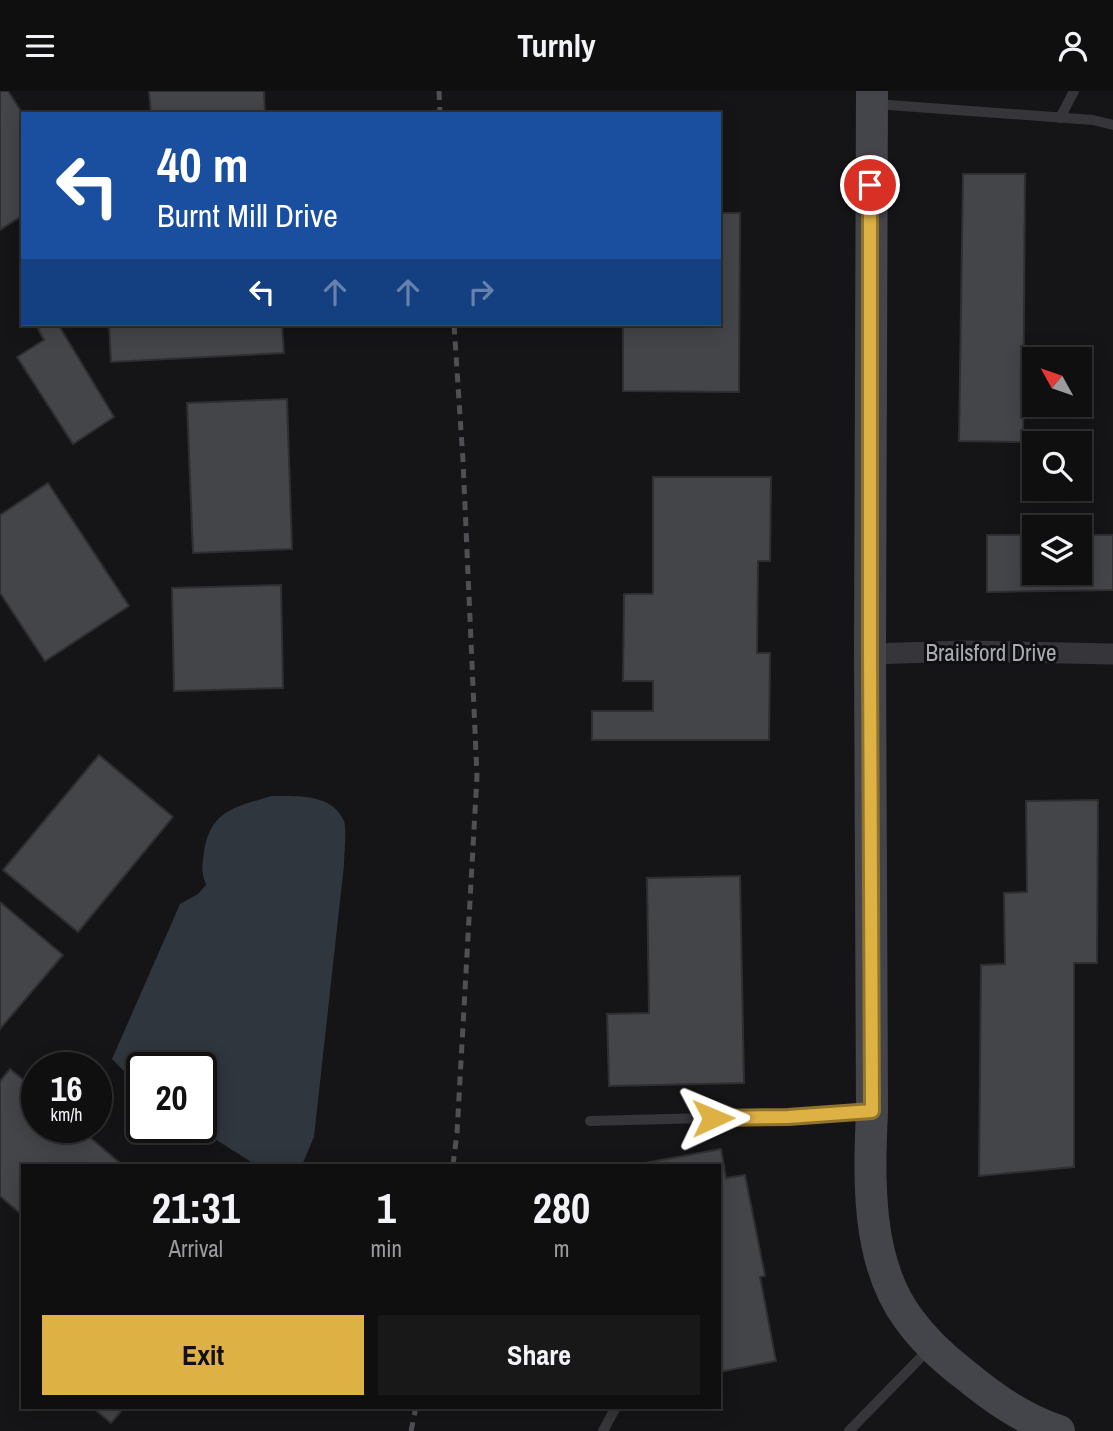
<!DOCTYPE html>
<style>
body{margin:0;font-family:"Archivo Narrow",sans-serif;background:#191819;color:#f1f3f6;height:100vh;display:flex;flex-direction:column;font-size:26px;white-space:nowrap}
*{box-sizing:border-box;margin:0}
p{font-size:23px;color:#9c9c9f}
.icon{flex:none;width:38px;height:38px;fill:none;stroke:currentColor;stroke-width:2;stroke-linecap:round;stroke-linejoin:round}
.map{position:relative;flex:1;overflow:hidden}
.panel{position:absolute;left:21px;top:1073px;width:700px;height:245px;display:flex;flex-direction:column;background:#100f10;border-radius:0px;box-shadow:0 4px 18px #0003,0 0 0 2px #302f30}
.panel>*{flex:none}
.hud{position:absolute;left:21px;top:21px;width:700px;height:214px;border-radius:0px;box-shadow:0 4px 18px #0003,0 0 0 2px #302f30;background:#1a4fa0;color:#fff;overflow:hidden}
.needle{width:46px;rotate:310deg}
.tools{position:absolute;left:1022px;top:256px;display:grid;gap:14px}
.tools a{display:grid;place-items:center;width:70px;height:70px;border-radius:0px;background:#100f10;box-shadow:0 4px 18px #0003,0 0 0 2px #302f30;font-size:35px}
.speed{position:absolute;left:21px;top:961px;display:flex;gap:14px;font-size:35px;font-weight:700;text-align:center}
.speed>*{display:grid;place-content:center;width:91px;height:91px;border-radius:50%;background:#100f10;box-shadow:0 4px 18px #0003,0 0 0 2px #302f30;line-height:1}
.speed small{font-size:18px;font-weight:400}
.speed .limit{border:4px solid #111;border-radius:10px;background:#fff;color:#111}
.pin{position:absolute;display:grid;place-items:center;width:60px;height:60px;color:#fff;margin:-30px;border:4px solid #fff;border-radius:50%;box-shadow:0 2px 7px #0007}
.me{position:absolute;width:77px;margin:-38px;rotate:89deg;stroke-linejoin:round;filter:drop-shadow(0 0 5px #0008)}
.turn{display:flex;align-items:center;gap:24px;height:147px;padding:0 21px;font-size:32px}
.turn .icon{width:91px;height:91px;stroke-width:2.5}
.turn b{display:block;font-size:49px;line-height:60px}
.lanes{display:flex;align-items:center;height:66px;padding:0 21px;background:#0003;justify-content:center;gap:35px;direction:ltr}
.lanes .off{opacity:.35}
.eta{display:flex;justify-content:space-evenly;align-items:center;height:119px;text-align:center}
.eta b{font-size:42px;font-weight:700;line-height:49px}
.cta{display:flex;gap:14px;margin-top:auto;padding:14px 21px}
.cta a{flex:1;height:80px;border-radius:0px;background:#deb144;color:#111;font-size:28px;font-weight:700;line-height:80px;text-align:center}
.cta a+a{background:#191819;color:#f1f3f6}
header{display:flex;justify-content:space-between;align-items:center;height:91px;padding:0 21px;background:#100f10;font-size:32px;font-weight:700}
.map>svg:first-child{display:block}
.water{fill:#2f363d}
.building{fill:#444549;stroke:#2f2f32;stroke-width:2}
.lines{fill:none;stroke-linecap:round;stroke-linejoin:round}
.lane{stroke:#36363a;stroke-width:10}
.street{stroke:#36363a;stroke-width:21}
.secondary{stroke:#44454a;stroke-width:32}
.rail{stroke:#4f5055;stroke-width:5;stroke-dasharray:9 7;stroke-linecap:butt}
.route-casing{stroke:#90732c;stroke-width:18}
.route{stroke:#deb144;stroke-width:12}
.labels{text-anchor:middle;stroke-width:6;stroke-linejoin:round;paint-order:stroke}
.street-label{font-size:23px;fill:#a8abb5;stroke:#100f11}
</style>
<header><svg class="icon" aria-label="menu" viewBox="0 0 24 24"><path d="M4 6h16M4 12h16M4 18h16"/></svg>Turnly<svg class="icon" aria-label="person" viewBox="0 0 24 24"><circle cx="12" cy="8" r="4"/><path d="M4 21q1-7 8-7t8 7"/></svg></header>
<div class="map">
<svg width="1113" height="1340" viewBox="0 0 1113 1340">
<rect width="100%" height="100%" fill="#151416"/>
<!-- water -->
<path class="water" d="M271,705C297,705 332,702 344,730C347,738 344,765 344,774L314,1046L302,1074H256L196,1036H201V976H142V998L112,968L180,813L198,803L206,794C201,781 202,775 204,761C210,719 236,716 271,705Z"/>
<!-- building -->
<g class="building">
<polygon points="0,0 8,0 23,23 23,124 0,139"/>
<polygon points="149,0 264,0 265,23 151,23"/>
<polygon points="963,83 1025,83 1023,351 959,350"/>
<polygon points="719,122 740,122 739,301 623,300 623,233 719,233"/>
<polygon points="46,233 58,233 114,326 73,353 17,266 44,249 38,238"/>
<polygon points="109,233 282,233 284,262 111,271"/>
<polygon points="287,308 292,458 193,462 187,312"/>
<polygon points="653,386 771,386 770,470 758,470 757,562 770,562 769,649 592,649 592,620 653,620 653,590 623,590 624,503 653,503"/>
<polygon points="48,392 129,515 45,570 0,502 0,424"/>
<polygon points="987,444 1034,444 1034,481 1080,481 1080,444 1113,444 1113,499 987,501"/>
<polygon points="281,494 283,597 174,600 172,497"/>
<polygon points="99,664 173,726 78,841 3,779"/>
<polygon points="1098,709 1097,872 1074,872 1074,1076 979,1085 981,874 1005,873 1004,802 1027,801 1026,710"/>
<polygon points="740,785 744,992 609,995 607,923 649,922 647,787"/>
<polygon points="0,811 63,864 0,938"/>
<polygon points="10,978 37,1000 37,1036 78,1036 121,1073 23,1074 23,1125 0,1105 0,990"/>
<polygon points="721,1058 726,1087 745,1084 765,1185 760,1186 776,1270 719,1281 719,1074 634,1074"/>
<polygon points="92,1316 125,1316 111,1332"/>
</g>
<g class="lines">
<!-- lane -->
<g class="lane">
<polyline points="875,13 1093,29 1113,34"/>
<polyline points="1060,27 1074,0"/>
<polyline points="590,1030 788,1025 871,1020"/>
<polyline points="603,1340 616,1316"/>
<polyline points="849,1340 930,1257"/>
</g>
<!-- street -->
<polyline class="street" points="870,563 964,560 1113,563"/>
<!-- secondary -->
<path class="secondary" d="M872,0C870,187 869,374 870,560C870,714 872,867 872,1020C869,1087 866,1170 908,1227C923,1248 943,1267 964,1283C993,1307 1023,1328 1059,1340"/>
<!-- rail -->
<g class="rail">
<polyline points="439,0 440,23"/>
<polyline points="453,1074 457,1042 477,685 463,370 454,233"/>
<polyline points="411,1340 416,1316"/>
</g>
</g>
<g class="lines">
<!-- route casing -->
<g class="route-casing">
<polyline id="route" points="713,1027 788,1026 872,1020 870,563 870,94"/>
</g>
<!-- route -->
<use href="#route" class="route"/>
</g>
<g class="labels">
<!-- street labels -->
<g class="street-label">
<text x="991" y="570">Brailsford Drive</text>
</g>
</g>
</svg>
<div class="tools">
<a><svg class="needle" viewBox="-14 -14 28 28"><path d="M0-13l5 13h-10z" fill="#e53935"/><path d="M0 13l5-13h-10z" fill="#9c9c9f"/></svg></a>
<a><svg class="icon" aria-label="search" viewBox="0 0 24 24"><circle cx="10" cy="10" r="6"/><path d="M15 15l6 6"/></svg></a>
<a><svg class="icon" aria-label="layers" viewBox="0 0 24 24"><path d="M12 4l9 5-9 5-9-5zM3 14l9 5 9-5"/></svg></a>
</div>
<div class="speed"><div>16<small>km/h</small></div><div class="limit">20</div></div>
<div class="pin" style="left:870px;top:94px;background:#d93025"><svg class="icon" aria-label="arrive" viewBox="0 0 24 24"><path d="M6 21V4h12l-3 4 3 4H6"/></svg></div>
<svg class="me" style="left:713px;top:1027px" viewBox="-20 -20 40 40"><path d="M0-17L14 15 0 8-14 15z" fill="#deb144" stroke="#fff" stroke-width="4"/></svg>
<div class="hud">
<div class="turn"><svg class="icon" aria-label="left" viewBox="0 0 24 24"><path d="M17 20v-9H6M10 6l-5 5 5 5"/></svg><div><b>40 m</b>Burnt Mill Drive</div></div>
<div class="lanes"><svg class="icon" aria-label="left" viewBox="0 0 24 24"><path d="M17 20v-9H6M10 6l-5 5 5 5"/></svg><svg class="icon off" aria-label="ahead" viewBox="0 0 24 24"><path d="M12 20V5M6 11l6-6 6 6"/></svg><svg class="icon off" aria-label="ahead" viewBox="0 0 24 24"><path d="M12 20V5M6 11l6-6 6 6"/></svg><svg class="icon off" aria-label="right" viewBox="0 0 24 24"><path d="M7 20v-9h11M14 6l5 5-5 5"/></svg></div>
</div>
<section class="panel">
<div class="eta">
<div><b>21:31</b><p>Arrival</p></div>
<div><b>1</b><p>min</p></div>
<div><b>280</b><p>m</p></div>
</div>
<div class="cta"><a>Exit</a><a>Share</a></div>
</section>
</div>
